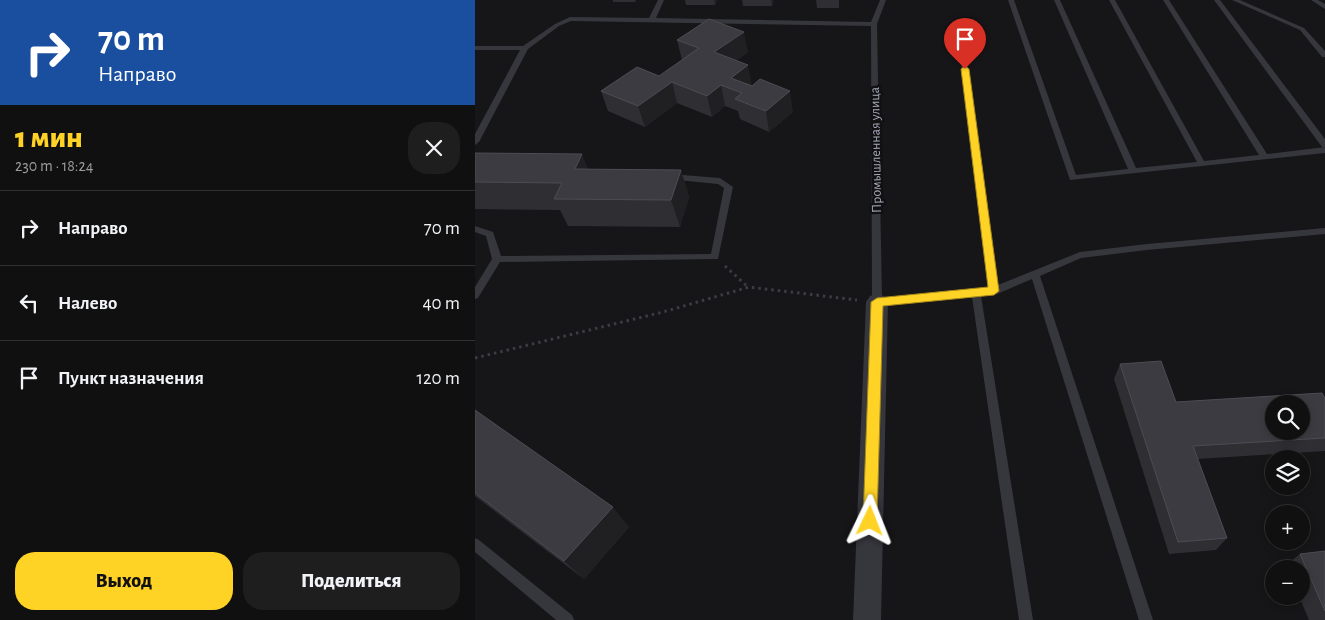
<!DOCTYPE html>
<html lang="ru">
<meta charset="utf-8">
<style>
body{margin:0;font-family:"Alegreya Sans",sans-serif;background:#1e1e1f;color:#f1f3f6;height:100vh;display:flex;flex-direction:column;font-size:19px;white-space:nowrap}
*{box-sizing:border-box;margin:0}
p{font-size:16px;color:#9c9d9f}
.icon{flex:none;width:28px;height:28px;fill:none;stroke:currentColor;stroke-width:2;stroke-linecap:round;stroke-linejoin:round}
.map{position:relative;flex:1;overflow:hidden}
.sheet{display:flex;flex-direction:column;background:#101011;width:475px}
.sheet>*{flex:none}
.top-card{background:#1a4fa0;color:#fff;overflow:hidden}
.buttons{position:absolute;left:790px;top:395px;display:grid;gap:10px}
.buttons a{display:grid;place-items:center;width:45px;height:45px;border-radius:50%;background:#101011;box-shadow:0 2px 8px #0003,0 0 0 1px #303031;font-size:25px}
.pin{position:absolute;display:grid;place-items:center;width:42px;height:42px;color:#fff;margin:-51px -21px;border-radius:50% 50% 50% 0;rotate:-45deg;box-shadow:0 0 5px #0007}
.pin .icon{rotate:45deg}
.me{position:absolute;width:55px;margin:-28px;rotate:2deg;stroke-linejoin:round;filter:drop-shadow(0 0 4px #0008)}
.turn{display:flex;align-items:center;gap:18px;height:105px;padding:0 15px;font-size:22px}
.turn .icon{width:65px;height:65px;stroke-width:2.5}
.turn b{display:block;font-size:35px;line-height:42px}
.round{display:grid;place-items:center;flex:none;width:52px;height:52px;border-radius:20px;background:#1e1e1f}
.headline{display:flex;align-items:center;justify-content:space-between;height:85px;padding:0 15px}
h1{font-size:30px;font-weight:800;line-height:38px;color:#ffd326}
.primary-button{display:flex;gap:10px;margin-top:auto;padding:10px 15px}
.primary-button a{flex:1;height:58px;border-radius:20px;background:#ffd326;color:#111;font-size:20px;font-weight:800;line-height:58px;text-align:center}
.primary-button a+a{background:#1e1e1f;color:#f1f3f6}
ul{padding:0;list-style:none}
li{display:flex;align-items:center;gap:15px;height:75px;padding:0 15px;border-top:1px solid #303031}
li div{flex:1}
li b{display:block;font-size:19px}
li em{font-style:normal}
main{display:flex;flex:1;min-height:0}
.map>svg:first-child{display:block}
.lines{fill:none;stroke-linecap:round;stroke-linejoin:round}
.path{stroke:#3c3d44;stroke-width:3;stroke-dasharray:2.5 4;stroke-linecap:butt}
.service{fill:#36363d;fill-rule:evenodd}
.minor{fill:#36363d;fill-rule:evenodd}
.wall{fill:#2f2e33}
.shaded-wall{fill:#201f22}
.building{fill:#3c3b41;stroke:#4c4d54;fill-rule:evenodd}
.route{fill:#ffd326;stroke:#a68919}
.labels{text-anchor:middle;stroke-width:5;stroke-linejoin:round;paint-order:stroke}
.street-label{font-size:14px;fill:#a6a9b9;stroke:#111012}
</style>
<main>
<section class="sheet">
<div class="top-card">
<div class="turn"><svg class="icon" aria-label="right" viewBox="0 0 24 24"><path d="M7 20v-9h11M14 6l5 5-5 5"/></svg><div><b>70 m</b>Направо</div></div>
</div>
<div class="headline"><div><h1>1 мин</h1><p>230 m · 18:24</p></div><a class="round"><svg class="icon" aria-label="close" viewBox="0 0 24 24"><path d="M6 6l12 12M18 6L6 18"/></svg></a></div>
<ul>
<li><svg class="icon" aria-label="right" viewBox="0 0 24 24"><path d="M7 20v-9h11M14 6l5 5-5 5"/></svg><div><b>Направо</b></div><em>70 m</em></li>
<li><svg class="icon" aria-label="left" viewBox="0 0 24 24"><path d="M17 20v-9H6M10 6l-5 5 5 5"/></svg><div><b>Налево</b></div><em>40 m</em></li>
<li><svg class="icon" aria-label="arrive" viewBox="0 0 24 24"><path d="M6 21V4h12l-3 4 3 4H6"/></svg><div><b>Пункт назначения</b></div><em>120 m</em></li>
</ul>
<div class="primary-button"><a>Выход</a><a>Поделиться</a></div>
</section>
<div class="map">
<svg width="850" height="620" viewBox="0 0 850 620">
<rect width="100%" height="100%" fill="#161517"/>
<g class="lines">
<!-- path -->
<g class="path">
<polyline points="250,266 273,287"/>
<polyline points="0,358 188,312 274,287 382,300"/>
</g>
<!-- service -->
<g class="service">
<polygon points="183,0 189,0 181,18 396,22 405,0 411,0 402,24 407,298 514,288 482,32 485,30 488,32 523,285 605,252 672,244 850,228 850,234 672,250 606,258 565,276 678,620 664,620 557,279 522,294 506,296 558,620 544,620 497,297 402,306 398,305 397,302 396,26 96,21 84,26 53,49 4,142 0,145 0,134 45,50 0,50 0,46 48,46 80,24 95,17 174,18"/>
<polygon points="533,0 539,0 601,175 653,169 579,0 585,0 661,168 722,162 634,0 640,0 729,161 784,155 688,0 694,0 792,154 850,147 847,147 739,0 745,0 850,139 850,153 595,180"/>
<polygon points="757,0 765,0 829,28 850,51 850,57 847,57 825,30"/>
<polygon points="836,0 843,0 850,4 850,9"/>
<polygon points="195,174 245,178 258,187 243,259 25,262 3,298 0,299 0,287 17,259 11,236 0,232 0,226 18,232 26,256 236,254 249,188 243,184 192,179 192,175"/>
<polygon points="0,538 4,540 97,615 99,620 81,620 0,552"/>
</g>
<!-- minor -->
<polygon class="minor" points="402,294 409,296 413,302 406,620 378,620 391,302 395,296"/>
</g>
<!-- wall -->
<g class="wall">
<polygon points="138,0 161,0 160,2 138,2"/>
<polygon points="210,0 242,0 240,5 211,5"/>
<polygon points="267,0 299,0 297,6 268,6"/>
<polygon points="341,0 364,0 364,8 342,8"/>
<polygon points="202,40 273,52 261,61 277,86 318,112 294,132 265,119 263,111 250,106 237,117 202,103 170,127 133,111 126,91 184,76 207,60"/>
<polygon points="0,153 113,169 206,170 214,197 205,227 93,226 85,210 0,209"/>
<polygon points="645,364 701,402 850,398 850,451 723,459 752,538 741,550 694,554 639,379"/>
<polygon points="0,410 154,527 109,579 0,496"/>
<polygon points="850,551 850,620 834,620 824,596 826,596 826,569 812,569 811,565 825,554"/>
</g>
<!-- shaded-wall -->
<g class="shaded-wall">
<polygon points="239,0 242,0 240,5"/>
<polygon points="296,0 299,0 297,6"/>
<polygon points="269,32 273,52 244,73 239,52"/>
<polygon points="273,65 277,86 256,78"/>
<polygon points="197,82 202,103 170,127 163,106"/>
<polygon points="246,85 250,106 237,117 232,96"/>
<polygon points="315,91 318,112 294,132 291,111"/>
<polygon points="107,154 118,181 100,169"/>
<polygon points="206,170 214,197 205,227 196,200"/>
<polygon points="138,507 154,527 109,579 89,561"/>
</g>
<!-- building -->
<g class="building">
<polygon points="234,19 269,32 239,52 273,65 256,78 277,86 285,79 315,91 291,111 260,99 267,93 246,85 232,96 197,82 163,106 126,91 162,67 184,76 224,48 202,40"/>
<polygon points="0,153 107,154 100,169 206,170 196,200 79,199 87,183 0,182"/>
<path d="M686,361L701,402L847,393L850,398V438L718,446L752,538L703,542L645,364ZM799,404H826V431H799Z"/>
<polygon points="0,410 138,507 89,561 0,493"/>
<polygon points="850,551 850,611 825,554"/>
</g>
<!-- route -->
<polygon class="route" points="490,66 494,69 524,291 519,295 408,306 402,521 400,526 395,528 390,526 388,521 396,302 402,298 513,287 486,69"/>
<g class="labels">
<!-- street labels -->
<g class="street-label">
<text transform="translate(400 150) rotate(-91)" y="5">Промышленная улица</text>
</g>
</g>
</svg>
<div class="buttons">
<a><svg class="icon" aria-label="search" viewBox="0 0 24 24"><circle cx="10" cy="10" r="6"/><path d="M15 15l6 6"/></svg></a>
<a><svg class="icon" aria-label="layers" viewBox="0 0 24 24"><path d="M12 4l9 5-9 5-9-5zM3 14l9 5 9-5"/></svg></a>
<a>+</a>
<a>−</a>
</div>
<div class="pin" style="left:490px;top:69px;background:#d93025"><svg class="icon" aria-label="arrive" viewBox="0 0 24 24"><path d="M6 21V4h12l-3 4 3 4H6"/></svg></div>
<svg class="me" style="left:395px;top:521px" viewBox="-20 -20 40 40"><path d="M0-17L14 15 0 8-14 15z" fill="#ffd326" stroke="#fff" stroke-width="4"/></svg>
</div>
</main>
